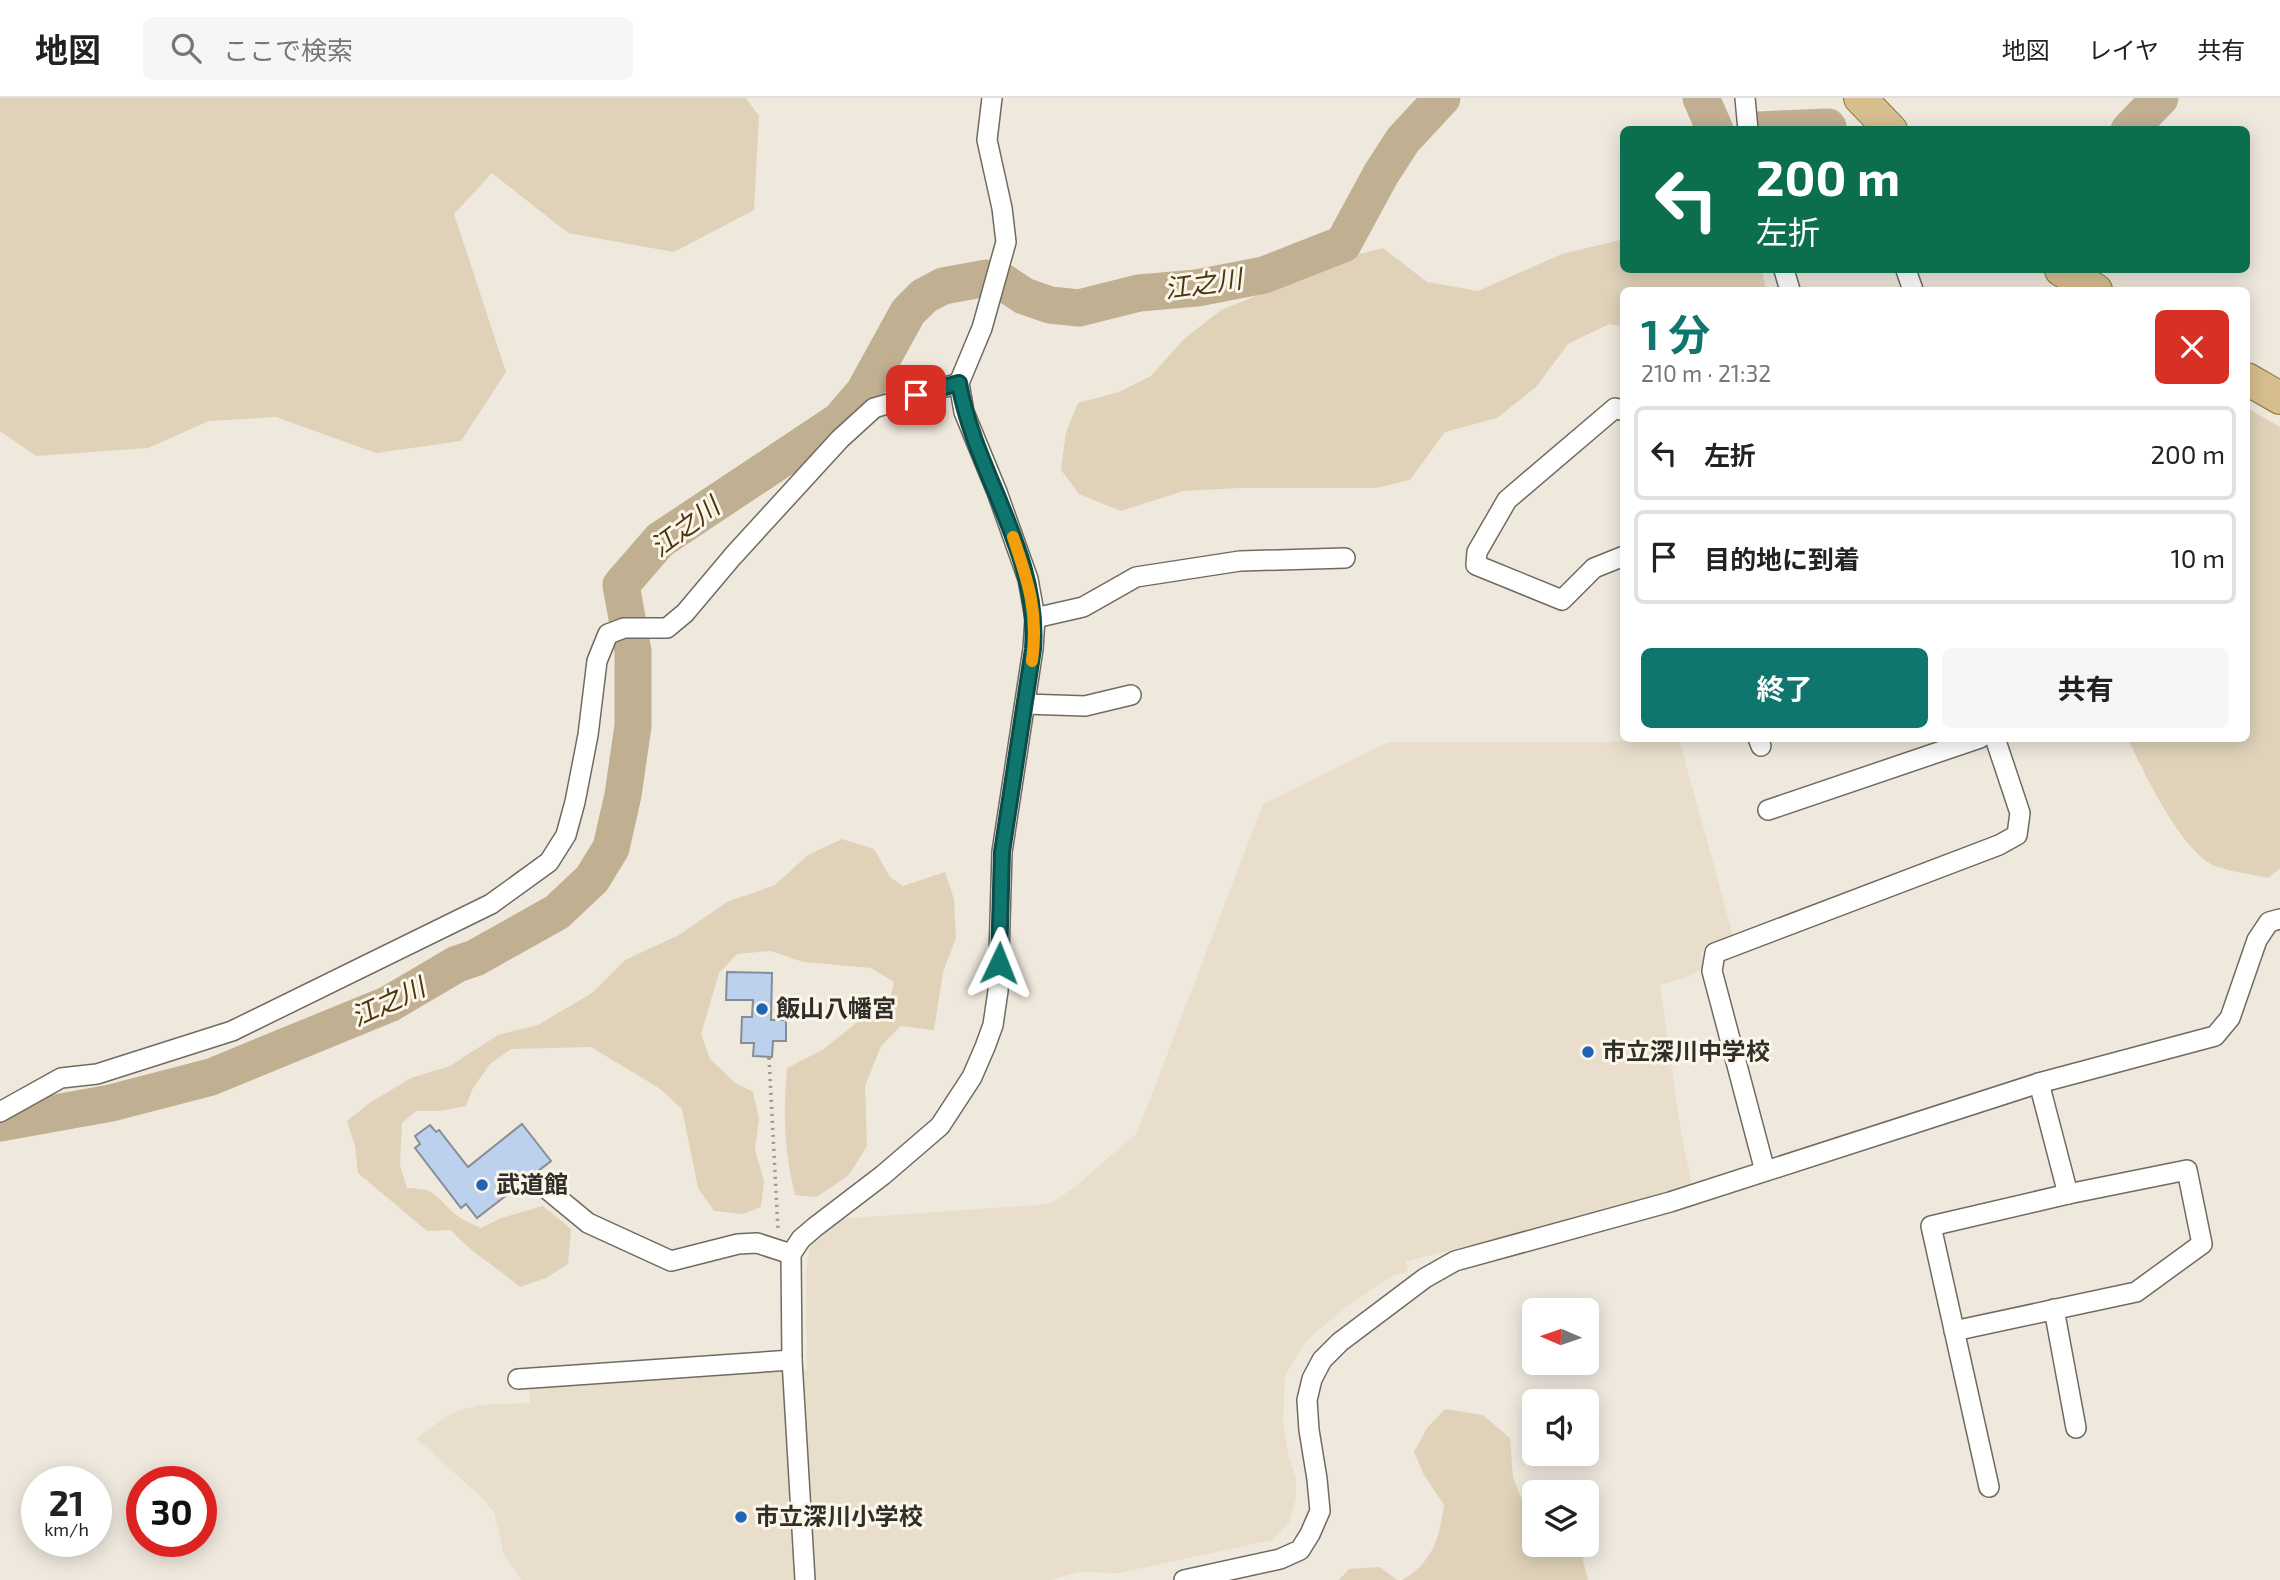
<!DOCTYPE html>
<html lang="ja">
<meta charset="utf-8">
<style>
body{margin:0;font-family:"Exo 2","Noto Sans JP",sans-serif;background:#f6f6f6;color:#222;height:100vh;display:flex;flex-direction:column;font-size:26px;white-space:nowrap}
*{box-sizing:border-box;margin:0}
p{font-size:23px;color:#767676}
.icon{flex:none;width:38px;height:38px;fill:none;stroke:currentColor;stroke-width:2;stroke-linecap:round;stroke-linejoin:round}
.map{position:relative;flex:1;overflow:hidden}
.panel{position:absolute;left:1620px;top:189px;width:630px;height:455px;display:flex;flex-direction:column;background:#fff;border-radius:10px;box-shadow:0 4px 18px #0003}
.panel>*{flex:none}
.top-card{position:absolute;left:1620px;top:28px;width:630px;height:147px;border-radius:10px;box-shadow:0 4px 18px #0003;background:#0b6e4f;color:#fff;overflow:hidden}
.needle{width:46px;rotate:272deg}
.fabs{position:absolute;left:1522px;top:1200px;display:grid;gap:14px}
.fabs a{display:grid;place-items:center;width:77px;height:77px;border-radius:10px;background:#fff;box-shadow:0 4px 18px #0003;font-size:35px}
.speed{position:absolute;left:21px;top:1368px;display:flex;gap:14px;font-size:35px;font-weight:700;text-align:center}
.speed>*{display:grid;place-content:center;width:91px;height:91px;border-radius:50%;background:#fff;box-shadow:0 4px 18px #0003;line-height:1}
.speed small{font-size:18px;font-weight:400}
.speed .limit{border:10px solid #d22;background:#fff;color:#111}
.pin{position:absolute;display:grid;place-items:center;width:60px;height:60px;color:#fff;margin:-30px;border-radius:14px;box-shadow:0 4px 10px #0006}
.me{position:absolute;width:77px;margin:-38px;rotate:2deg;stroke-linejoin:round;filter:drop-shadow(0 0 5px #0008)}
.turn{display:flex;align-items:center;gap:24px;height:147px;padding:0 21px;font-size:32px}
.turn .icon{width:91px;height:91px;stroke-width:2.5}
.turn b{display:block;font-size:49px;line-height:60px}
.round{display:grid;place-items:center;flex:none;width:74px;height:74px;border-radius:10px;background:#f6f6f6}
.headline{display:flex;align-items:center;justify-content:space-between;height:119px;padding:0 21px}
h1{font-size:42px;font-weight:700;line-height:52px;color:#0f766e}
.primary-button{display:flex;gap:14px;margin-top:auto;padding:14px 21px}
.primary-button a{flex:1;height:80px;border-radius:10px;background:#0f766e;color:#fff;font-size:28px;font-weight:700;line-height:80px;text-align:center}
.primary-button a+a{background:#f6f6f6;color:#222}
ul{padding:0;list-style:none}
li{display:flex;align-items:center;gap:21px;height:94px;margin:0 14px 10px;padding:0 7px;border:4px solid #e0e0e0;border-radius:10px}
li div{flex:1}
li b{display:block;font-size:26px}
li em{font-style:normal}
header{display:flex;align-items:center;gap:42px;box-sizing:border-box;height:98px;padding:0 35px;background:#fff;border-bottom:2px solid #e0e0e0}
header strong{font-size:33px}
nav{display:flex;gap:38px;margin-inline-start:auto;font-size:24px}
.search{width:490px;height:63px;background:#f6f6f6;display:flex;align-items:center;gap:18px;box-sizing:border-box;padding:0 24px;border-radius:10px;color:#767676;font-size:26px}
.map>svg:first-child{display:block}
.built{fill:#e9decc}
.green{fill:#e0d2b9}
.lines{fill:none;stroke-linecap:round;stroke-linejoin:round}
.river{stroke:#c0af91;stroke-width:37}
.building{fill:#bcd1ee;stroke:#868d97;stroke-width:2}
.street-casing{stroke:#706a60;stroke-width:22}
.primary-casing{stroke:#8a6f3b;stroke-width:34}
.path{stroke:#9b968e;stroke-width:3.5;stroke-dasharray:2 5;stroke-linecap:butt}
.street{stroke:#fff;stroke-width:19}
.primary{stroke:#d6be8f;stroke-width:32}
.route-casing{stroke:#0a4d48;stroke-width:18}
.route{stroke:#0f766e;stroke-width:12}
.slow{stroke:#f59e0b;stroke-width:12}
.poi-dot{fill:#2163b4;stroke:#fcf6ea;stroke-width:2.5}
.labels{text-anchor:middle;stroke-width:6;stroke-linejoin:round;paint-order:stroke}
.poi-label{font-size:24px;font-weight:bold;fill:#302e29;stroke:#fcf6ea;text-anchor:start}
.water-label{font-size:26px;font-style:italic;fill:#4a3710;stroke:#fcf6ea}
</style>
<header>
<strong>地図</strong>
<div class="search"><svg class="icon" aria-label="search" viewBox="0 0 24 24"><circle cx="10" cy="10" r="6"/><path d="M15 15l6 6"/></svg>ここで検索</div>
<nav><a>地図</a><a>レイヤ</a><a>共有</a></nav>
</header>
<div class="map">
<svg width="2280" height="1482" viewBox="0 0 2280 1482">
<rect width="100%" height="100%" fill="#efe8dd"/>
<!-- built -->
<polygon class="built" points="1679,641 1734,841 1705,851 1701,855 1703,871 1687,879 1660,887 1681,1035 1692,1086 1540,1131 1406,1163 1408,1174 1392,1178 1347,1208 1306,1243 1285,1278 1283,1324 1288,1356 1296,1380 1296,1401 1289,1425 1272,1442 1119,1475 1078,1474 1051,1482 522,1482 504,1457 494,1414 482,1400 416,1340 452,1315 479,1307 530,1305 530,1289 807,1272 806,1175 810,1146 837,1121 1050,1106 1076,1088 1137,1035 1263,706 1389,644 1607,644"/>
<!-- green -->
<g class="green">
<polygon points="0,0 746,0 759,18 754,112 674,154 568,135 492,75 454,116 506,274 461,343 376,355 276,319 209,323 148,350 36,358 0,333"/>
<polygon points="1624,141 1624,172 1762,172 1766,192 1624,192 1624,229 1609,226 1568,246 1536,289 1497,320 1445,334 1410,382 1376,390 1240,390 1183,393 1121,413 1079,396 1061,372 1066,334 1078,305 1119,294 1151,278 1184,241 1221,212 1291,184 1336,162 1383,150 1427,184 1478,193 1562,156"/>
<path d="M2247,310L2280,329V770L2268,780C2251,776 2231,774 2215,768C2182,755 2143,673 2128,641L2247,640Z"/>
<path d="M842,741L874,751L890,779L903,788L945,774L954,801L956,840L943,874L934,932L901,928L881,948L865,988L867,1048L849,1077L817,1099L795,1097C784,1050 783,1018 787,970L824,951L861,921L889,907L894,884L871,870L803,864L771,853L737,856L719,875L701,936L710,961L734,984L753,994L759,1021L755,1052L764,1083L761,1109L742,1116L714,1113L698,1090L682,1011L659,990L591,949L511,951L490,966L473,990L466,1008L440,1013H416L402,1025L400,1067L407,1090C439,1091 434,1098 455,1116C462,1122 473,1126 481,1130L501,1120L543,1108L571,1131L568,1166L546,1180L520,1189C497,1169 471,1155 451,1132L427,1133L358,1075L355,1048L347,1023L371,1004L411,980L450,968L498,937L538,927L592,895L625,862L679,837L727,804L775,787L808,757Z"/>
<path d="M1445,1311L1483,1317L1510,1340L1513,1379L1520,1398L1535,1410V1447H1579L1588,1482H1402C1433,1464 1439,1441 1444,1407L1424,1377L1414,1354L1427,1330Z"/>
<polygon points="1380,1469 1397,1482 1339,1482 1349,1471"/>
</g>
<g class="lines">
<!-- river -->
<g class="river">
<polyline points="1701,0 1715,32"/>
<polyline points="1757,32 1828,29"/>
<polyline points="2129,32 2160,0"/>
<polyline points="0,1025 111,1005 211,979 389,906 457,866 475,860 557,814 592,781 611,750 623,697 633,628 633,553 621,487 660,442 839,323 864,294 908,214 924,198 943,188 987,180 1003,184 1024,198 1050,207 1079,210 1139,195 1197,190 1264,177 1343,146 1381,76 1403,42 1442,0"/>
</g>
</g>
<!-- building -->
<g class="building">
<polygon points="727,874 772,875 771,922 786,922 786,943 773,943 772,959 753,958 754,945 741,945 742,919 752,919 753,902 726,902"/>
<polygon points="522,1026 551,1063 477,1120 466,1106 461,1110 415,1050 420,1046 415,1038 430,1027 436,1034 439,1032 468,1069"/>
</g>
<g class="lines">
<!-- street casing -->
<g class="street-casing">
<g id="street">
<polyline points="1745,0 1748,32"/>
<polyline points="1784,172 1790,192"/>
<polyline points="1906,172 1913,192"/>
<polyline points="1624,313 1615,310 1507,402 1477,454 1476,467 1562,502 1594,470 1624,458"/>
<polyline points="1035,520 1083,509 1136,479 1240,463 1345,460"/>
<polyline points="1025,606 1085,608 1131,597"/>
<polyline points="1758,640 1761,648"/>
<polyline points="1768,712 1980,640"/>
<polyline points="2039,985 2068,1096"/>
<polyline points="0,1014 61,980 97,976 232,933 491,806 549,764 566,737 575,704 588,637 597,563 608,536 624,530 667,530 685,515 733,458 840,341 874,310 959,285"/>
<polyline points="1765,1073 1712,873 1715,855 1999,747 2017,737 2020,715 1995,640"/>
<polyline points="548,1092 588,1125 671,1163 738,1146 757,1145 791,1156"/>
<polyline points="2054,1211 2076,1330"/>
<polyline points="1954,1233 2136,1194 2202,1146 2187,1072 2068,1096 1931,1128 1989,1389"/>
<polyline points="518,1281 792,1262"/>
<polyline points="805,1482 792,1262 791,1156 801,1141 815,1129 883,1077 940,1028 972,979 985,949 993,927 998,893 1002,754 1033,551 1035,520 1028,481 997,394 964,314 959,285 982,230 1006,144 1002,110 987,42 992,0"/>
<polyline points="1184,1482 1280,1461 1300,1452 1310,1436 1320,1413 1317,1381 1309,1332 1307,1302 1312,1281 1322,1262 1340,1244 1425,1180 1455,1163 1670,1104 2039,985 2215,938 2230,920 2257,842 2269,824 2280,821"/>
</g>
</g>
<!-- primary casing -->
<g class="primary-casing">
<g id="primary">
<polyline points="1860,0 1891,32"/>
<polyline points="2061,172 2096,192"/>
<polyline points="2247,281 2280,300"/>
</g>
</g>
<!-- path -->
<polyline class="path" points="769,960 778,1132"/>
<!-- street -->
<use href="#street" class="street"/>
<!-- primary -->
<use href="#primary" class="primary"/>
</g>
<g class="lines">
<!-- route casing -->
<g class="route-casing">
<path id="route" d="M916,297L959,285C975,376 1040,455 1033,551L1002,754L999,865"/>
</g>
<!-- route -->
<use href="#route" class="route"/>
<!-- slow -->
<path class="slow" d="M1013,439C1028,483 1039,515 1032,563"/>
</g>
<!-- markers -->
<g class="poi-dot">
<circle cx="762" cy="911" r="7"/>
<circle cx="1588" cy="954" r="7"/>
<circle cx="482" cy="1087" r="7"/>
<circle cx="741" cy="1419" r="7"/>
</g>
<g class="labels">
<!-- poi labels -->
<g class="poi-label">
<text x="776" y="919">飯山八幡宮</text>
<text x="1602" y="962">市立深川中学校</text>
<text x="496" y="1095">武道館</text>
<text x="755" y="1427">市立深川小学校</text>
</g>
<!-- water labels -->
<g class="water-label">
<text transform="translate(1203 186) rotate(-8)" y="9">江之川</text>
<text transform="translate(685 429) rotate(-37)" y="9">江之川</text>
<text transform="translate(388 904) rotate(-25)" y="9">江之川</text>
</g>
</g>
</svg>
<div class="fabs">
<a><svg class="needle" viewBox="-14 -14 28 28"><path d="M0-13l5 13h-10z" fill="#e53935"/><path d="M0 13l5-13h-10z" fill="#767676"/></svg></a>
<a><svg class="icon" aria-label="sound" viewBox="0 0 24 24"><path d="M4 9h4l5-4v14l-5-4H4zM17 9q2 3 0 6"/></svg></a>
<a><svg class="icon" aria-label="layers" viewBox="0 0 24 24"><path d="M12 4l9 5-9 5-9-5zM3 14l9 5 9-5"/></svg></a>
</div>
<div class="speed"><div>21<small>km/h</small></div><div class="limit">30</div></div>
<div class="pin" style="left:916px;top:297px;background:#d93025"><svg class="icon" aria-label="arrive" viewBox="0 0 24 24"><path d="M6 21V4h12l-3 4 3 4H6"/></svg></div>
<svg class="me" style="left:999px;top:865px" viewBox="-20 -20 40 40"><path d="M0-17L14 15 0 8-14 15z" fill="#0f766e" stroke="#fff" stroke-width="4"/></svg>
<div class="top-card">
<div class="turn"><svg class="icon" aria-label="left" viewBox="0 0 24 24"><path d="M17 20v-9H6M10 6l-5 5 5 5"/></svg><div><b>200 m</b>左折</div></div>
</div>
<section class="panel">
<div class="headline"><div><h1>1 分</h1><p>210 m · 21:32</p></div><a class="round" style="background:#d93025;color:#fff"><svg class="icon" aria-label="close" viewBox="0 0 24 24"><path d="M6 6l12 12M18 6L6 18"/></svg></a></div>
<ul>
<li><svg class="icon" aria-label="left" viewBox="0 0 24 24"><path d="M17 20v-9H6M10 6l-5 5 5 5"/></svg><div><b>左折</b></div><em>200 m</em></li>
<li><svg class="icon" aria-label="arrive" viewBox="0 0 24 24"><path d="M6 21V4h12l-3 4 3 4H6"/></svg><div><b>目的地に到着</b></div><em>10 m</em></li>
</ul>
<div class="primary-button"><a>終了</a><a>共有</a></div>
</section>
</div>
